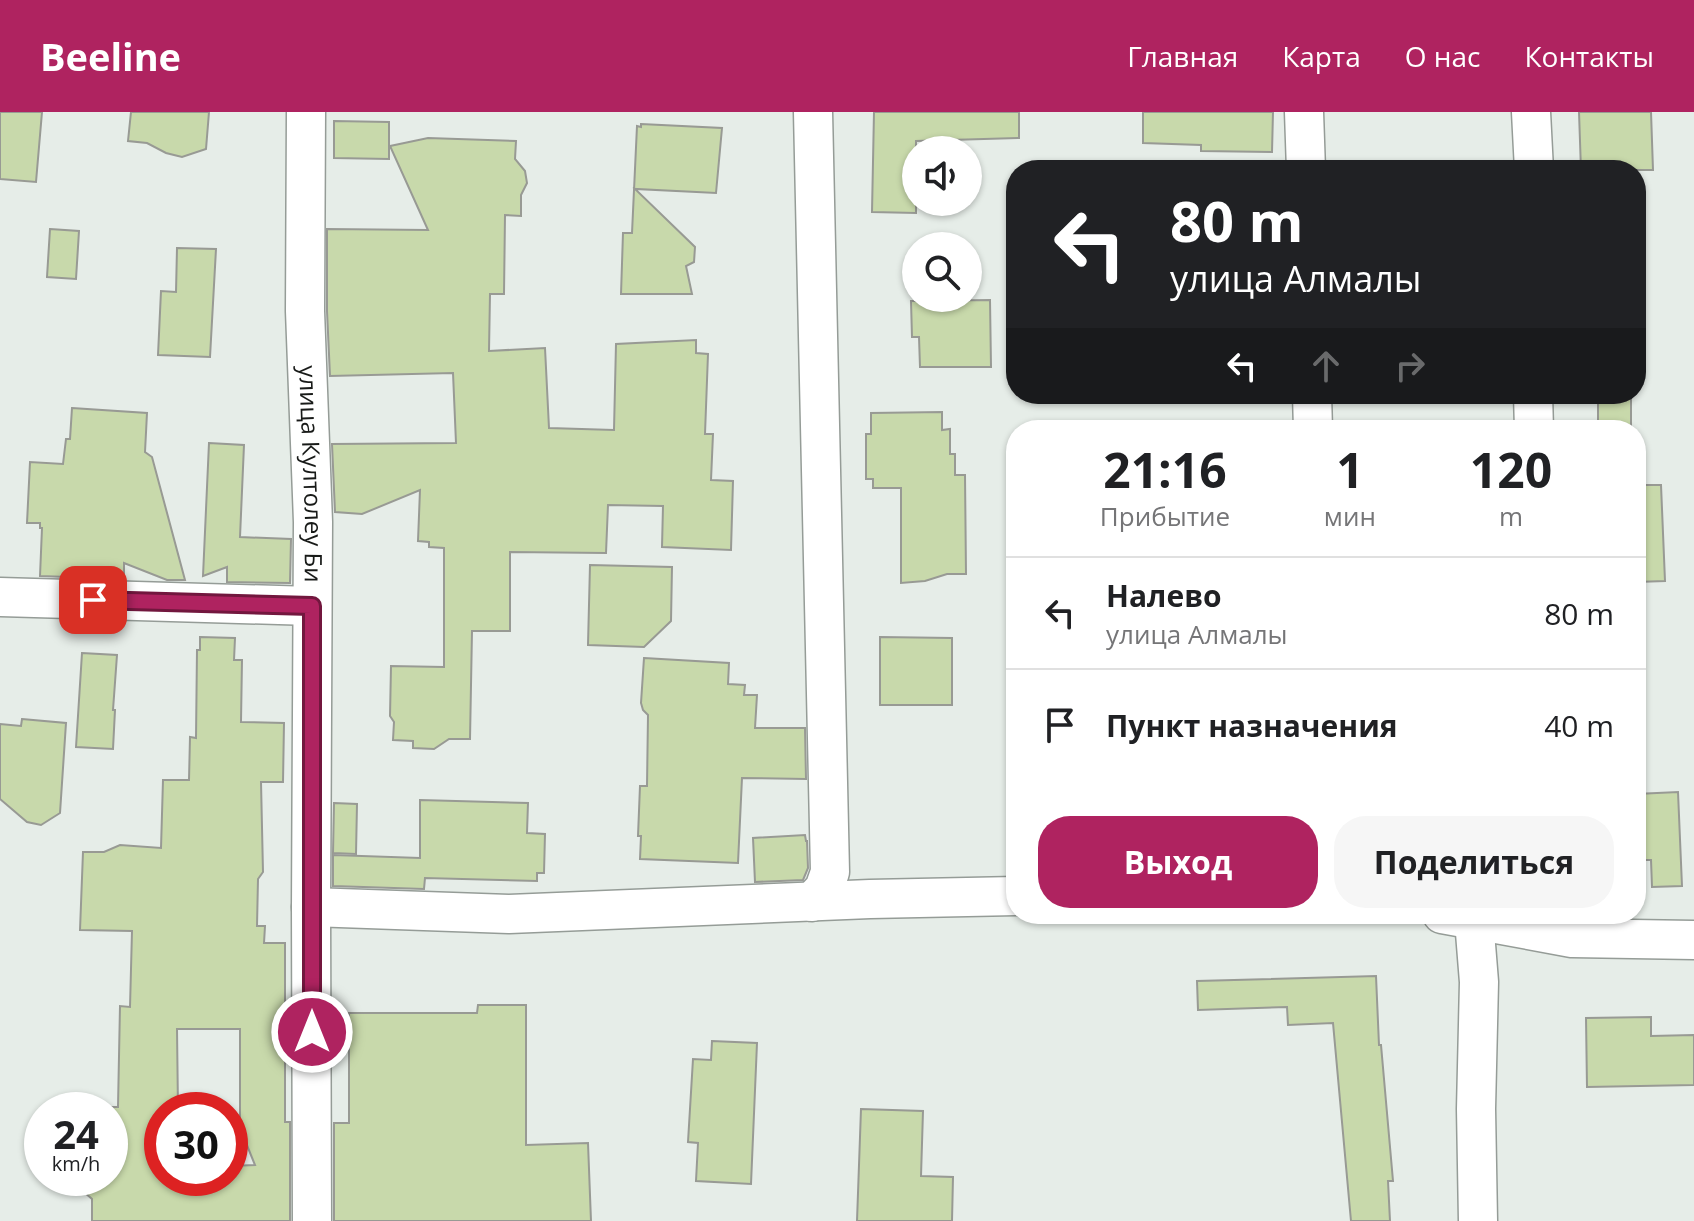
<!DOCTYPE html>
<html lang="ru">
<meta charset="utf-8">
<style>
body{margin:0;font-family:"Open Sans",sans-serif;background:#f6f6f6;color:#202124;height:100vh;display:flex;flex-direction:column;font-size:30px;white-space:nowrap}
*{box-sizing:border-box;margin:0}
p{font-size:26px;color:#757577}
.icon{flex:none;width:44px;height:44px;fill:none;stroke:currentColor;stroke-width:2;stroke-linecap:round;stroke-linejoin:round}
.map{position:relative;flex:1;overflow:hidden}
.side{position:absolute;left:1006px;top:308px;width:640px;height:504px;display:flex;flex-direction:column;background:#fff;border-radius:32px;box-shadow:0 2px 6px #0004}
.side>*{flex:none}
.guide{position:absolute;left:1006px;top:48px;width:640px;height:244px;border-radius:32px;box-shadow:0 2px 6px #0004;background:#202124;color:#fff;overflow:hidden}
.fabs{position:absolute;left:902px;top:24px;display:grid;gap:16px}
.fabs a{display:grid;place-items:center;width:80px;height:80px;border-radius:50%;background:#fff;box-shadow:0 2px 6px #0004;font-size:40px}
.speed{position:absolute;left:24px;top:980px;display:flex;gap:16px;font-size:40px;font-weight:700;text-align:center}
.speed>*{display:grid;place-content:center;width:104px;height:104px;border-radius:50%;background:#fff;box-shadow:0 2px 6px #0004;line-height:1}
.speed small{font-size:20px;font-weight:400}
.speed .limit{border:12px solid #d22;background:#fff;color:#111}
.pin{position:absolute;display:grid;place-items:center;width:68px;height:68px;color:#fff;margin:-34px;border-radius:16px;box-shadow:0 4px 12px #0006}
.me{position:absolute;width:88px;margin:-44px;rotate:0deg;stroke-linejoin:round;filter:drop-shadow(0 0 6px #0008)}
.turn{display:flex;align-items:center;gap:28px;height:168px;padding:0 32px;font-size:36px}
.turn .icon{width:104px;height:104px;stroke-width:2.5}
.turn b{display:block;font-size:56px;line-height:68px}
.lanes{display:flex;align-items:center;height:76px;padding:0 32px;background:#0003;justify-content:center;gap:40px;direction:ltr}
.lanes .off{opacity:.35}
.eta{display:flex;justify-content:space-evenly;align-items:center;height:136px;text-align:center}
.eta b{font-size:48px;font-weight:700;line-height:56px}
.action{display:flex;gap:16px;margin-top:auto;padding:16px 32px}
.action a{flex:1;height:92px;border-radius:32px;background:#af2360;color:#fff;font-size:32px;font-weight:700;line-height:92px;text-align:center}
.action a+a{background:#f6f6f6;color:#202124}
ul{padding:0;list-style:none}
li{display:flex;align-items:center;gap:24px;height:112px;padding:0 32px;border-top:2px solid #e0e0e0}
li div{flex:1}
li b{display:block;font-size:30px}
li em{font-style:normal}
header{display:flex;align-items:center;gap:48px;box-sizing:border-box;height:112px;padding:0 40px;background:#af2360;color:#fff}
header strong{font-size:38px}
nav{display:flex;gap:44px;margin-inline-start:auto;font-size:28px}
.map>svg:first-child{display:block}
.building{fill:#c8d9ab;stroke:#989a94;stroke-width:2;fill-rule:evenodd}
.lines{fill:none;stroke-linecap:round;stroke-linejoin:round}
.minor-casing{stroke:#959c97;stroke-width:41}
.minor{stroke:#fff;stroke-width:38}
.route-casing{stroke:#72173e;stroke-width:20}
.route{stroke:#af2360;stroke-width:14}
.labels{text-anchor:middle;stroke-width:6;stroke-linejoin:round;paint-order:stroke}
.street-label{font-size:24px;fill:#181a18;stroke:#fff}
</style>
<header>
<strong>Beeline</strong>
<nav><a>Главная</a><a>Карта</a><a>О нас</a><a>Контакты</a></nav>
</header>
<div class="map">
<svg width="1694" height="1109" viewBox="0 0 1694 1109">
<rect width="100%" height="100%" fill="#e6ede8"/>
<!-- building -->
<g class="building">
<polygon points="0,0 42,0 36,70 0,67"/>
<polygon points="131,0 209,0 206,37 182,45 166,41 147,31 128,29"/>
<polygon points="874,0 1019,0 1019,26 916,29 916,101 872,100"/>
<polygon points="1143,0 1273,0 1272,40 1201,39 1201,33 1143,31"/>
<polygon points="1579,0 1651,0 1653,58 1581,58"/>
<polygon points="334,9 389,10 389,47 334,46"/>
<polygon points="641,12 722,16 716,81 635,77 695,135 694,150 686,154 692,182 621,182 623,121 632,121 637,14 641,15"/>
<polygon points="428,26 516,29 515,47 525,59 527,71 521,83 521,104 505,103 504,182 490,182 489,239 545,236 549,316 614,318 616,232 696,228 696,241 708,242 705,322 713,322 711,368 733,369 731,438 662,435 663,394 608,393 606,441 510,440 510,519 472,519 470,627 449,627 434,637 413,636 413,629 393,628 394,610 390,604 391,554 444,555 444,436 429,435 429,430 418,429 420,378 362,402 335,400 332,332 456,331 453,261 330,264 327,199 327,117 428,118 390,34"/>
<polygon points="50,117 79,119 76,167 47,165"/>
<polygon points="177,136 216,137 210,245 158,243 161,179 176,180"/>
<polygon points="990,188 991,255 920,255 919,225 912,225 911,189"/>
<rect x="1598" y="282" width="33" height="36"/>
<polygon points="72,296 147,301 145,340 152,345 185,468 167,468 124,451 124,467 40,464 42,416 40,416 40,411 27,411 30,350 63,352 66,327 70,327"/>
<polygon points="942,300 942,318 950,317 950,342 955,342 955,363 965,363 966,462 947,462 925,469 901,471 901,376 873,376 873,367 866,367 866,322 871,322 871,301"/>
<polygon points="209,331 244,333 240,425 291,427 290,471 227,470 227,455 203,464"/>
<polygon points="1636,373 1661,373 1665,469 1636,470"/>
<polygon points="590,453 672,455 671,509 644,535 588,533"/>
<path d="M200,525L235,526L234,548H242L241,610L284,611L283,670H261L263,760L258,767L257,814H265L264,831H285V1010H290V1109H92V1087L68,1066H110V995H118L120,894L130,895L132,819L80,818L83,740H104L120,733L161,736L163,668H189L190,625L196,626L197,538H200ZM177,917H240V1016L255,1053L230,1054V1066H162V998H178Z"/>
<polygon points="880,525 952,526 952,593 880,593"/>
<polygon points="82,541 117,543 113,598 115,598 113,637 76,635"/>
<polygon points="644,546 729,551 728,572 745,573 744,583 757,583 755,616 805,616 806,667 742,666 738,751 640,747 641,724 638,724 640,674 647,674 648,603 643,598 641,591"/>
<polygon points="22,607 66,611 60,701 41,713 27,710 0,687 0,612 21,614"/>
<polygon points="1678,680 1682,774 1652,775 1651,748 1636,748 1636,682"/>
<polygon points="420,688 528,691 527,721 545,722 544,761 537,761 537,769 425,766 424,777 333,774 333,743 420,746"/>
<polygon points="334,691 357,692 356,742 333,741"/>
<polygon points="805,723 806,729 807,729 808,756 803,768 755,770 753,726"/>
<polygon points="1376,864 1379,933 1381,933 1393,1069 1388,1069 1390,1109 1351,1109 1333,911 1288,913 1287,895 1198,898 1197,869"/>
<polygon points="478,893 526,893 526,1033 588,1031 591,1109 334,1109 334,1011 349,1011 349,901 477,901"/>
<polygon points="1651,905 1651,924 1694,923 1694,973 1587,975 1586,906"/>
<polygon points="712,929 757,931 751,1072 696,1069 698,1031 688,1030 693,947 711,948"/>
<polygon points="861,997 923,999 921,1064 953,1065 952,1109 857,1109"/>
</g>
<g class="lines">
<!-- minor casing -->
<g class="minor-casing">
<g id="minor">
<path id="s1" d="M306,0L305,199L313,410L311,795L312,1109"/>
<polyline points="1304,0 1306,58"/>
<polyline points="1531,0 1534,58"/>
<polyline points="1312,282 1313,318"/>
<polyline points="1533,282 1534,318"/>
<polyline points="0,485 312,494"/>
<polyline points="812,790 824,777 830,760 813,0"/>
<polyline points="311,795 509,802 870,787 1016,784"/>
<polyline points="1442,802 1572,826 1694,828"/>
<polyline points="1474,808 1479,870 1476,997 1478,1109"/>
</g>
</g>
<!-- minor -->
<use href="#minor" class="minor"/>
</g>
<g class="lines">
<!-- route casing -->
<g class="route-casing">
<polyline id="route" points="93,488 312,494 312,920"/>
</g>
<!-- route -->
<use href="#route" class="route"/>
</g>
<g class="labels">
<!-- street labels -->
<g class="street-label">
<text dy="8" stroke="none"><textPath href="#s1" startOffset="362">улица Култолеу Би</textPath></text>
</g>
</g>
</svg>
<div class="fabs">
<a><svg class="icon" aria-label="sound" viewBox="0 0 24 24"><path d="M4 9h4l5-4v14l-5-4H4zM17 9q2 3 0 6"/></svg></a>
<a><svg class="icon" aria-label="search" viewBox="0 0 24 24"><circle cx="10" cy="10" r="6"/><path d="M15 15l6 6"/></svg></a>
</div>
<div class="speed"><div>24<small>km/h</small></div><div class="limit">30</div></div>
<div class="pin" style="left:93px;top:488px;background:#d93025"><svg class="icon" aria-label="arrive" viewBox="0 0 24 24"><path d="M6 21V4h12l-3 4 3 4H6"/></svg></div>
<svg class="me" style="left:312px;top:920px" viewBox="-20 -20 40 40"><circle r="17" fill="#af2360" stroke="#fff" stroke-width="3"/><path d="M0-11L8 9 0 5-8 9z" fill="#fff"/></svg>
<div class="guide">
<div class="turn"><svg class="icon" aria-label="left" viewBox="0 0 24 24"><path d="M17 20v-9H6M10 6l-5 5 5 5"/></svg><div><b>80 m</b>улица Алмалы</div></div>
<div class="lanes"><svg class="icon" aria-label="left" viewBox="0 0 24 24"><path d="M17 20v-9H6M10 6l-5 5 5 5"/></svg><svg class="icon off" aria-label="ahead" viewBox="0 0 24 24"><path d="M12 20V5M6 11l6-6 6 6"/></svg><svg class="icon off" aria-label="right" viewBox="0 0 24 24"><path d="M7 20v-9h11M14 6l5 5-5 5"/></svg></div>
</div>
<section class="side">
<div class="eta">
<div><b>21:16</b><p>Прибытие</p></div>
<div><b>1</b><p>мин</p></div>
<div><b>120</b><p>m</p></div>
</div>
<ul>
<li><svg class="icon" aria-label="left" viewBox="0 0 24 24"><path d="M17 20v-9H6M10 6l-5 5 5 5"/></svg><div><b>Налево</b><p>улица Алмалы</p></div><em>80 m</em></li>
<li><svg class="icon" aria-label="arrive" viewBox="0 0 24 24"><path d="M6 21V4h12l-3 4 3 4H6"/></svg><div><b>Пункт назначения</b></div><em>40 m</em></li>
</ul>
<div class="action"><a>Выход</a><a>Поделиться</a></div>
</section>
</div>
